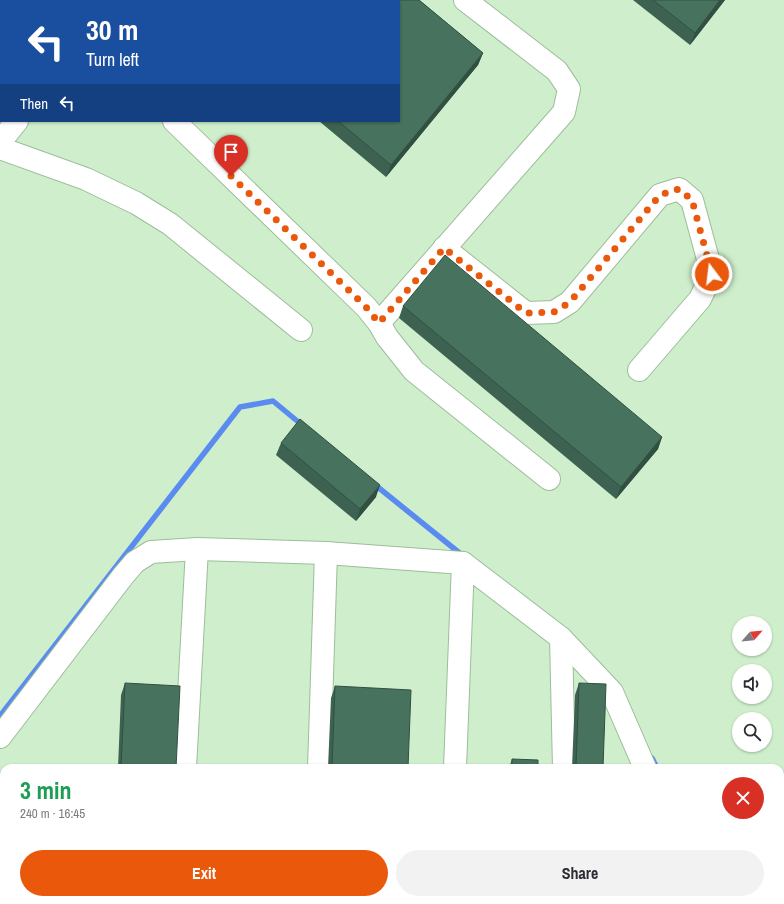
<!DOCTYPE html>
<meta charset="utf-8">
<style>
body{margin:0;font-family:"Archivo Narrow",sans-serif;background:#f2f2f3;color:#2b2b33;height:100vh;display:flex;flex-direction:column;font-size:15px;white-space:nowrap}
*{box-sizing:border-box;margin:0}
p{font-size:13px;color:#7c7c81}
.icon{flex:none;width:22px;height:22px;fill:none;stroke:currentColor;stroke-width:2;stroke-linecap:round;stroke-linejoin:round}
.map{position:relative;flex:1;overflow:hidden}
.side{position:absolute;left:0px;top:764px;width:784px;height:140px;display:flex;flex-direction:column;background:#fff;border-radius:12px 12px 0 0;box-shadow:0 1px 3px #0004}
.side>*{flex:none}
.banner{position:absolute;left:0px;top:0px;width:400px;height:122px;box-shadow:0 1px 3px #0004;background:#1a4fa0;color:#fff;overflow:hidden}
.needle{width:26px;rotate:63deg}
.controls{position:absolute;left:732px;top:616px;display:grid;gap:8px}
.controls a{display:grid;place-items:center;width:40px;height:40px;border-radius:50%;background:#fff;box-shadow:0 1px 3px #0004;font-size:20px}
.pin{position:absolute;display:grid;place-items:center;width:34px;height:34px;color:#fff;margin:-41px -17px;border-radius:50% 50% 50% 0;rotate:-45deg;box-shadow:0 0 4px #0007}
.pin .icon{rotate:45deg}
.me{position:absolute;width:44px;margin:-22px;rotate:345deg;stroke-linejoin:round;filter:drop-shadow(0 0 3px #0008)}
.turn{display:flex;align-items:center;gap:14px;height:84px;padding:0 20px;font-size:18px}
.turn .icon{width:52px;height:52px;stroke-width:2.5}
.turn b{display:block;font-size:28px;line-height:34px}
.then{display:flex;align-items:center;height:38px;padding:0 20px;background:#0003;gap:8px;font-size:15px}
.round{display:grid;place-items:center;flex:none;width:42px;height:42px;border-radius:21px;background:#f2f2f3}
.summary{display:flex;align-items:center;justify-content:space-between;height:68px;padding:0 20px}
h1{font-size:24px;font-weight:700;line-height:30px;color:#1e9e55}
.button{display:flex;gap:8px;margin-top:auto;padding:8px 20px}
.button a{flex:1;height:46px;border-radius:24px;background:#ea580c;color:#fff;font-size:16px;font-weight:700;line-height:46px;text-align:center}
.button a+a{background:#f2f2f3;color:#2b2b33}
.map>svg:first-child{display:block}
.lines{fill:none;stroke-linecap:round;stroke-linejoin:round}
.stream{stroke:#5a8cf0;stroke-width:5.5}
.minor-casing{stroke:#9dbd9b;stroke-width:24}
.minor{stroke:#fff;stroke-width:22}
.wall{fill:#3d6251}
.shaded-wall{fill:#325042}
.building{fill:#47725e;stroke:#325042}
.route{stroke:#ea580c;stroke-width:7;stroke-dasharray:0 12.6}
</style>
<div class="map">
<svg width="784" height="904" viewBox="0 0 784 904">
<rect width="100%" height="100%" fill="#cfefcc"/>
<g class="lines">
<!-- stream -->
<g class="stream">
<polyline points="374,484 462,555"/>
<polyline points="0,716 240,407 273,401 302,425"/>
<polyline points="652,758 657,768"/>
</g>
<!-- minor casing -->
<g class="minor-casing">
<g id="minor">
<polyline points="52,0 52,1"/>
<polyline points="0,66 1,65"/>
<polyline points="174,121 366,307 379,323 387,337 414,371 549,479"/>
<polyline points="0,142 17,121"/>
<polyline points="0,148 86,179 136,203 170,224 301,330"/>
<polyline points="444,248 526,313 554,312 570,302 660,195 679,189 692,200 712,274 700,299 639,370"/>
<polyline points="379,323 564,112 569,89 557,71 465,0"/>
<polyline points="561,638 564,768"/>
<polyline points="0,737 123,576 135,562 151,552 197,549 326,553 463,563"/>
<polyline points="185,768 197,549"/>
<polyline points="319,768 326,553"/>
<polyline points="455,768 463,563 561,638 612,692 645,768"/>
<polyline points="566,900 566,904"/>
<polyline points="703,900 704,904"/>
<polyline points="26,904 27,900"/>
<polyline points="177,904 177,900"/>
<polyline points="315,904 315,900"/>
<polyline points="450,904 450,900"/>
</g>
</g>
<!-- minor -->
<use href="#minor" class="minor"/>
</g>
<!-- wall -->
<g class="wall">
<polygon points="173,0 419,0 483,53 478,65 386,177 319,121 399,121 399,1 174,1"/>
<polygon points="633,0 725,0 690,45"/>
<polygon points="403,306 662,437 658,449 616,499 399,318"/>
<polygon points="281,443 376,497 356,521 276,455"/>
<polygon points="125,683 176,768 118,768 121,695"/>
<polygon points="579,683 603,768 572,768 575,695"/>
<polygon points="335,686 408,768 328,768 331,698"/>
<polygon points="512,759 538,768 509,768"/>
</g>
<!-- shaded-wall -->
<g class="shaded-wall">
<polygon points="720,0 725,0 690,45 695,33"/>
<polygon points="483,53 478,65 386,177 391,165"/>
<polygon points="662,437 658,449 616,499 621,487"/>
<polygon points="380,485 376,497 356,521 360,509"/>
</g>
<!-- building -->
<g class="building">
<polygon points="192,0 419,0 483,53 391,165 338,121 399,121 399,1 193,1"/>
<polygon points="653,0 720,0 695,33"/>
<polygon points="445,255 662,437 621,487 403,306"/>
<polygon points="300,419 380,485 360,509 281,443"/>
<polygon points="125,683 180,686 176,768 121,768"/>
<polygon points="579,683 606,684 603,768 576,768"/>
<polygon points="335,686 411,690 408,768 332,768"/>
<polygon points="512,759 538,760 538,768 512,768"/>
</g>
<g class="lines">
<!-- route -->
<polyline class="route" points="231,176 366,307 379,323 444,248 526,313 554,312 570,302 660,195 679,189 692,200 712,274"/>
</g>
</svg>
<div class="controls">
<a><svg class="needle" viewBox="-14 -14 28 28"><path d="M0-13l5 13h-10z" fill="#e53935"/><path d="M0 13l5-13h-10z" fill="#7c7c81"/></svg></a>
<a><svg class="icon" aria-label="sound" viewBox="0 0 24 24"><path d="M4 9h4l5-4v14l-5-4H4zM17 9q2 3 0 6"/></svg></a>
<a><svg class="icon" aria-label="search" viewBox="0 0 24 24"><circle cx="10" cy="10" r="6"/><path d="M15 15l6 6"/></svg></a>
</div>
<div class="pin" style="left:231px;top:176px;background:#d93025"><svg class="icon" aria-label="arrive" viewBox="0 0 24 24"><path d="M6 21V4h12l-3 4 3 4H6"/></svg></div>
<svg class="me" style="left:712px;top:274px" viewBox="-20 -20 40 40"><circle r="17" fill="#ea580c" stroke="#fff" stroke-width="3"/><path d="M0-11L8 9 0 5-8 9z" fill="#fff"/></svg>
<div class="banner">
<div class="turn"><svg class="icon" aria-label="left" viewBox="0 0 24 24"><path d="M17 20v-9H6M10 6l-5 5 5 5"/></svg><div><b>30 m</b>Turn left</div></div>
<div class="then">Then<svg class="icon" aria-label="left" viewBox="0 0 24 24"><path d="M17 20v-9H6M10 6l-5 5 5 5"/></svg></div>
</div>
<section class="side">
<div class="summary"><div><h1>3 min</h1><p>240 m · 16:45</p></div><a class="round" style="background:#d93025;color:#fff"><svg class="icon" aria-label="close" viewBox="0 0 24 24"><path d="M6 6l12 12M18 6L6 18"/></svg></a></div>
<div class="button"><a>Exit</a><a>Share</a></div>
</section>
</div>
